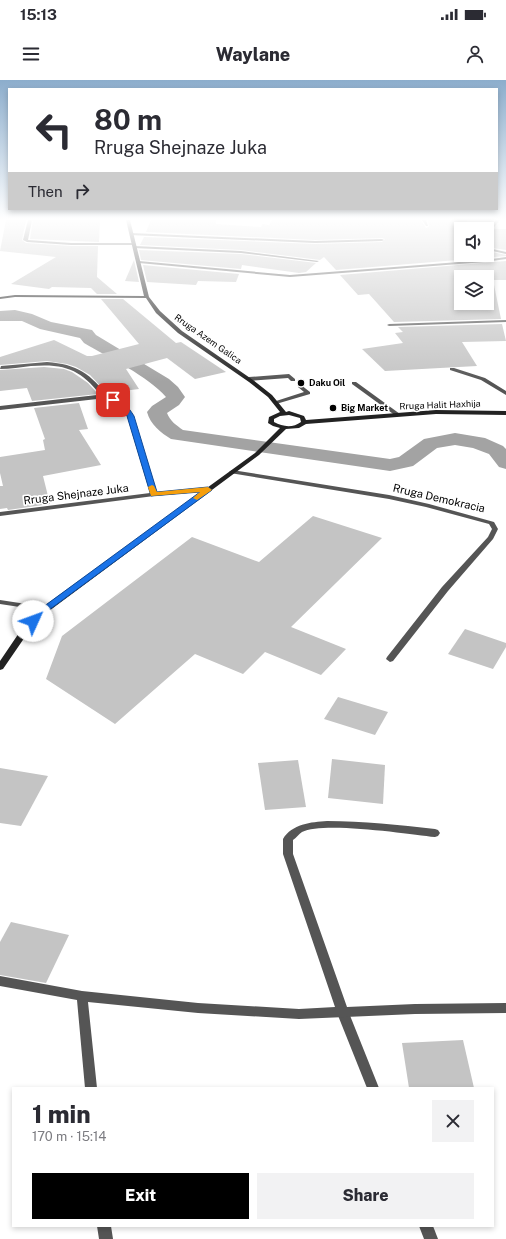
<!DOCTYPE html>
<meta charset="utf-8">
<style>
body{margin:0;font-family:"Public Sans",sans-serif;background:#f2f2f3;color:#2b2b33;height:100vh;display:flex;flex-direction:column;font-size:15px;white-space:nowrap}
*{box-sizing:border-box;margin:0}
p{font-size:13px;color:#7c7c81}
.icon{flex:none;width:22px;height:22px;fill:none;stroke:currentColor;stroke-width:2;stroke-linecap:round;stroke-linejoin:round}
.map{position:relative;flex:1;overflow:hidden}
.sheet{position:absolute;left:12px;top:1007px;width:482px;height:140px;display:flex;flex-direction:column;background:#fff;border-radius:0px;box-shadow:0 2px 6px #0003}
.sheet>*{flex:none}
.top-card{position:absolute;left:8px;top:8px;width:490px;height:122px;border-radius:0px;box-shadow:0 2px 6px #0003;background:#fff;color:#2b2b33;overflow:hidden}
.fabs{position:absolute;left:454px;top:142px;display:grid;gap:8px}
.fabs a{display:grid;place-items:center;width:40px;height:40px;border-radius:0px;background:#fff;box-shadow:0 2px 6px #0003;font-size:20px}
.pin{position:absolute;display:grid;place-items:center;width:34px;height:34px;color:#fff;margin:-17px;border-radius:8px;box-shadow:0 2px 6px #0006}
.me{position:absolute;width:44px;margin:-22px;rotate:47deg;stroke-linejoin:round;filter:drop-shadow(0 0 3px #0008)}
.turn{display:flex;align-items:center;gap:14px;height:84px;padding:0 20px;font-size:18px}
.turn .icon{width:52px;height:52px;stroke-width:2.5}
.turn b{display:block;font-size:28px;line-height:34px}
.then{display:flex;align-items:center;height:38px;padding:0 20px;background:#0003;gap:8px;font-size:15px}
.round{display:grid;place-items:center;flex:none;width:42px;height:42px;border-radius:0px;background:#f2f2f3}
.headline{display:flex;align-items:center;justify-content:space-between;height:68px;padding:0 20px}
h1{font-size:24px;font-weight:800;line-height:30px}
.cta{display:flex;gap:8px;margin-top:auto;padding:8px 20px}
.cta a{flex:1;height:46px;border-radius:0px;background:#000;color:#fff;font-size:16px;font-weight:800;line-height:46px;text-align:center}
.cta a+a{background:#f2f2f3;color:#2b2b33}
.status{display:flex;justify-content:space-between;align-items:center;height:28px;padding:0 20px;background:#fff;direction:ltr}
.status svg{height:11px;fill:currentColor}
header{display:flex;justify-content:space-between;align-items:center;height:52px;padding:0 20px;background:#fff;font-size:18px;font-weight:800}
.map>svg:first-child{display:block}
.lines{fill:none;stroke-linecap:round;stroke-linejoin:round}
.canal{fill:#a3a3a3;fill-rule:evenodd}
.building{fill:#c4c4c4;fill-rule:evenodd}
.lane{fill:#555;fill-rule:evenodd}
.street{fill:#555;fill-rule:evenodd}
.secondary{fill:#222;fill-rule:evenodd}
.route{fill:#1a73e8;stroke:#114b97}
.slow{fill:#f59e0b}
.poi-dot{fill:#000;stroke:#fff;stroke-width:1.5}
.labels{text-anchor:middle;stroke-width:3.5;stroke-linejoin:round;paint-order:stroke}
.far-street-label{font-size:9px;fill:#000;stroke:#fff}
.far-poi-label{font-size:9px;font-weight:bold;fill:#000;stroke:#fff;text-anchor:start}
.street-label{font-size:11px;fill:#000;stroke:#fff}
</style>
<div class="status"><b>15:13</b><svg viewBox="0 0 49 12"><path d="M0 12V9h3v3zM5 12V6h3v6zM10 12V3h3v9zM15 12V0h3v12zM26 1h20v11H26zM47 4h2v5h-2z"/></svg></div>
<header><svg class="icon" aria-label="menu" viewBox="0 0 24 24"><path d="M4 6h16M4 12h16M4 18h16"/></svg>Waylane<svg class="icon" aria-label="person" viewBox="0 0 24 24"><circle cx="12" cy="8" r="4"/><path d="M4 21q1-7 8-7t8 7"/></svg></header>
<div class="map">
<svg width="506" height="1159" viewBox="0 0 506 1159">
<rect width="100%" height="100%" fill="#fff"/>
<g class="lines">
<!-- canal -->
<path class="canal" d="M15,230L32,234L51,242L92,250L96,255L169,299L178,307L185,317L179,325L167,333C170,341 176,345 183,350L390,379L399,377L424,359L455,353L485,358L503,366L506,369V389L499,387L489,374L473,368L455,365L437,368L413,386L390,391L171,359C161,353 150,344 147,332L152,326L166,317C148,296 108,277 84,263L80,258L40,249L22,241H0V231Z"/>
</g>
<!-- building -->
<g class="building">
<polygon points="6,140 26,140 22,160 26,163 71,166 98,166 97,197 117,214 97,214 91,208 52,207 49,209 11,204 56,177 0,171"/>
<polygon points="33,140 100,140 99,162 30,159"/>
<polygon points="151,140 216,140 216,144 261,147 262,144 269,145 272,140 421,140 426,148 429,147 428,140 466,140 470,145 474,145 479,149 484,149 461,149 461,175 487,175 487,171 488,171 506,175 506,176 336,190 324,177 320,180 241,170 140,165 144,157 315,164 382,162 385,159 382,158 315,160 146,152"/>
<polygon points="494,149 506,149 506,170 487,167 487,154 490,154"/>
<polygon points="139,170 241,174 316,183 306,192 299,193 242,185 241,189 141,180"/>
<polygon points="134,180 139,202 125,201"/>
<path d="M506,181V200H493L501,239L394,242L369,214L358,215L340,195ZM461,197H487V223H461Z"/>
<polygon points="143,185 239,194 236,202 198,201 196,205 147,202"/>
<polygon points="101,219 123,219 176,263 181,262 226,292 195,299 167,278 126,289 139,309 107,313 90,295 76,287 67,284 47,281 0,285 0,277 54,260 87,276 92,276 139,264"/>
<polygon points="502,244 506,261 462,262 477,286 385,291 362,269 403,263 395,253 403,252 398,247"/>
<polygon points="44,287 64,289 72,292 88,303 98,314 32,321 27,308 0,311 0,290"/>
<polygon points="79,323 88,349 79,350 101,385 43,396 50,424 8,430 7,428 0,429 0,406 3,406 0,393 0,377 45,370 43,360 45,359 34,328"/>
<polygon points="313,436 382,458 291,547 346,569 321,595 265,572 243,594 195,574 115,644 46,599 62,556 192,457 259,482"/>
<polygon points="465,549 506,563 506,567 493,589 448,574"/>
<polygon points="338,617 388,632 375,655 324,639"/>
<polygon points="332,679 385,685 383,724 328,718"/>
<polygon points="298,680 306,727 265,730 258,683"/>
<polygon points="0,688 48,696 21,746 0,743"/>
<polygon points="11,842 69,855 46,903 0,895 0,862"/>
<polygon points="463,960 474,1008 409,1008 402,963"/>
</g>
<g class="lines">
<!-- lane -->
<g class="lane">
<polygon points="135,166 241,171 319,181 317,182 241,173 134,168"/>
<polygon points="488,168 506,172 506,174 488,170"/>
<path d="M47,282C77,284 91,294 109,318L104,319C82,291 68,283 31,286C21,287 10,289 0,289L1,286Z"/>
<polygon points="289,294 295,299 295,301 291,301 288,298 249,301 246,299 249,297"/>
<polygon points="352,302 356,302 400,334 400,336 396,336 352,304"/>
<polygon points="301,305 310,312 310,314 276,324 273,322 304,312 298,307"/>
<polygon points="343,928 347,929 349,933 379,1008 367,1008 337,933 339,929"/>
<polygon points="419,1146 433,1146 438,1159 424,1159"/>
</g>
<!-- street -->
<g class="street">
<polygon points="28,140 32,140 28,160 71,163 134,163 136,164 134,165 71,165 27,162 23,160"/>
<polygon points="422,140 426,140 428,146 426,146"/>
<polygon points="496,140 500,140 489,153 487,153 487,151"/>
<polygon points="131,153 315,161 382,159 384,160 382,161 315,163 130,155"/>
<polygon points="506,177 506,179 485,182 290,197 139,183 137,182 139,181 290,195 485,180"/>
<polygon points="506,240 506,242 389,246 387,245 389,244"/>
<polygon points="450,288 454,288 485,298 506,311 506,315 481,300 450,290"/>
<path d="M97,315C116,320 123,318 133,336L157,412L208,408L211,410L210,411L154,416L0,436V432L150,413L127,336L123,328L117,323L97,319L0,330V326Z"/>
<polygon points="232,390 389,415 429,424 494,442 498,449 493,459 448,511 393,581 390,582 386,579 387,577 442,507 488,457 492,449 489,444 426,427 389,419 230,393 229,392"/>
<polygon points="0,520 46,527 50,529 46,531 0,524"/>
<path d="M327,741C363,741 399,745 435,749L438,750L440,753L438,756L435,757C408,754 323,741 302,752C299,754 296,758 293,760V774L347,927L415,924L506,923V933L415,934L299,939L198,933L88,922L97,1008H85L77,920L0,906V896L82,911L198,923L299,929L335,927L283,774V759C292,744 311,742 327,741Z"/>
<polygon points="97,1146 111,1146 113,1159 99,1159"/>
</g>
<!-- secondary -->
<path class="secondary" d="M126,140H130L149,217L160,231L182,251L253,300L272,315L286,332L289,331L304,336L306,340L436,330L506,331V335L436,334L306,344L299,348L286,349L259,375L49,531L27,554L3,589L0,590V581L21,550L43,527L255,373L280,348L273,346L268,343L269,337L280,332L268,317L249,302L178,253L156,233L146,218L15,217L0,219V217L15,215L144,216ZM289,335L300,338L301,342C293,348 283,347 274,342V339L280,336Z"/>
</g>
<!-- sky -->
<linearGradient id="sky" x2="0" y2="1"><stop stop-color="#8cadcc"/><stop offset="0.46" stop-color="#fff"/><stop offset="1" stop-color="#fff" stop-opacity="0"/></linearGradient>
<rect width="506" height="302" fill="url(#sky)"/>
<!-- route -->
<path class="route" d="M111,318C121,317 129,328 134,336L157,412L208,407L212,410L49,530L36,543H30L28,541L30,539L43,527L200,412L151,416L127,336L123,328L111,321Z"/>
<!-- slow -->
<polygon class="slow" points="152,405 154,406 157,412 208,407 212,410 197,420 193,418 200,412 151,416 148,407"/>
<!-- markers -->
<g class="poi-dot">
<circle cx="301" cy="303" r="4"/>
<circle cx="333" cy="328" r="4"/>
</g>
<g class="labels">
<!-- far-street labels -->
<g class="far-street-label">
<text transform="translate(208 259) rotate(35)" y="3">Rruga Azem Galica</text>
<text transform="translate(440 325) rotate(-2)" y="3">Rruga Halit Haxhija</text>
</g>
<!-- far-poi labels -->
<g class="far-poi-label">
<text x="309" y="306">Daku Oil</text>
<text x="341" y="331">Big Market</text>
</g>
<!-- street labels -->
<g class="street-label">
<text transform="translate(76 414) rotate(-7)" y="4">Rruga Shejnaze Juka</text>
<text transform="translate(439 418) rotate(13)" y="4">Rruga Demokracia</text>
</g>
</g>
</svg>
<div class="fabs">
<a><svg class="icon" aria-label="sound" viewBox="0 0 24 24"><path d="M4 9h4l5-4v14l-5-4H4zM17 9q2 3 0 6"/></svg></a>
<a><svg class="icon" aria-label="layers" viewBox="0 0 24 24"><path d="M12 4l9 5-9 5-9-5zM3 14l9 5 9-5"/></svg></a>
</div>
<div class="pin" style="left:113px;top:320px;background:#d93025"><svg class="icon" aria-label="arrive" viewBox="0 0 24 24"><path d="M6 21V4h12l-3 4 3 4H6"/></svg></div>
<svg class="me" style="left:33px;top:541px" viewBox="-20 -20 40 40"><circle r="19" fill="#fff"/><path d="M0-13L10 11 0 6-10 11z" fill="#1a73e8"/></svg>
<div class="top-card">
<div class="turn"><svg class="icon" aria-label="left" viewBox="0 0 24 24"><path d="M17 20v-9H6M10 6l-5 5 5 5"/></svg><div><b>80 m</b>Rruga Shejnaze Juka</div></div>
<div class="then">Then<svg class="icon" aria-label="right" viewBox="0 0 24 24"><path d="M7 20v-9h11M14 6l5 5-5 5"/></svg></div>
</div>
<section class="sheet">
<div class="headline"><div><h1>1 min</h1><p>170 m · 15:14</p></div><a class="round"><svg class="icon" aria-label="close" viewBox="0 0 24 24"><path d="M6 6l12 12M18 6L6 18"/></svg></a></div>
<div class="cta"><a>Exit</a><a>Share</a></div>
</section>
</div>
